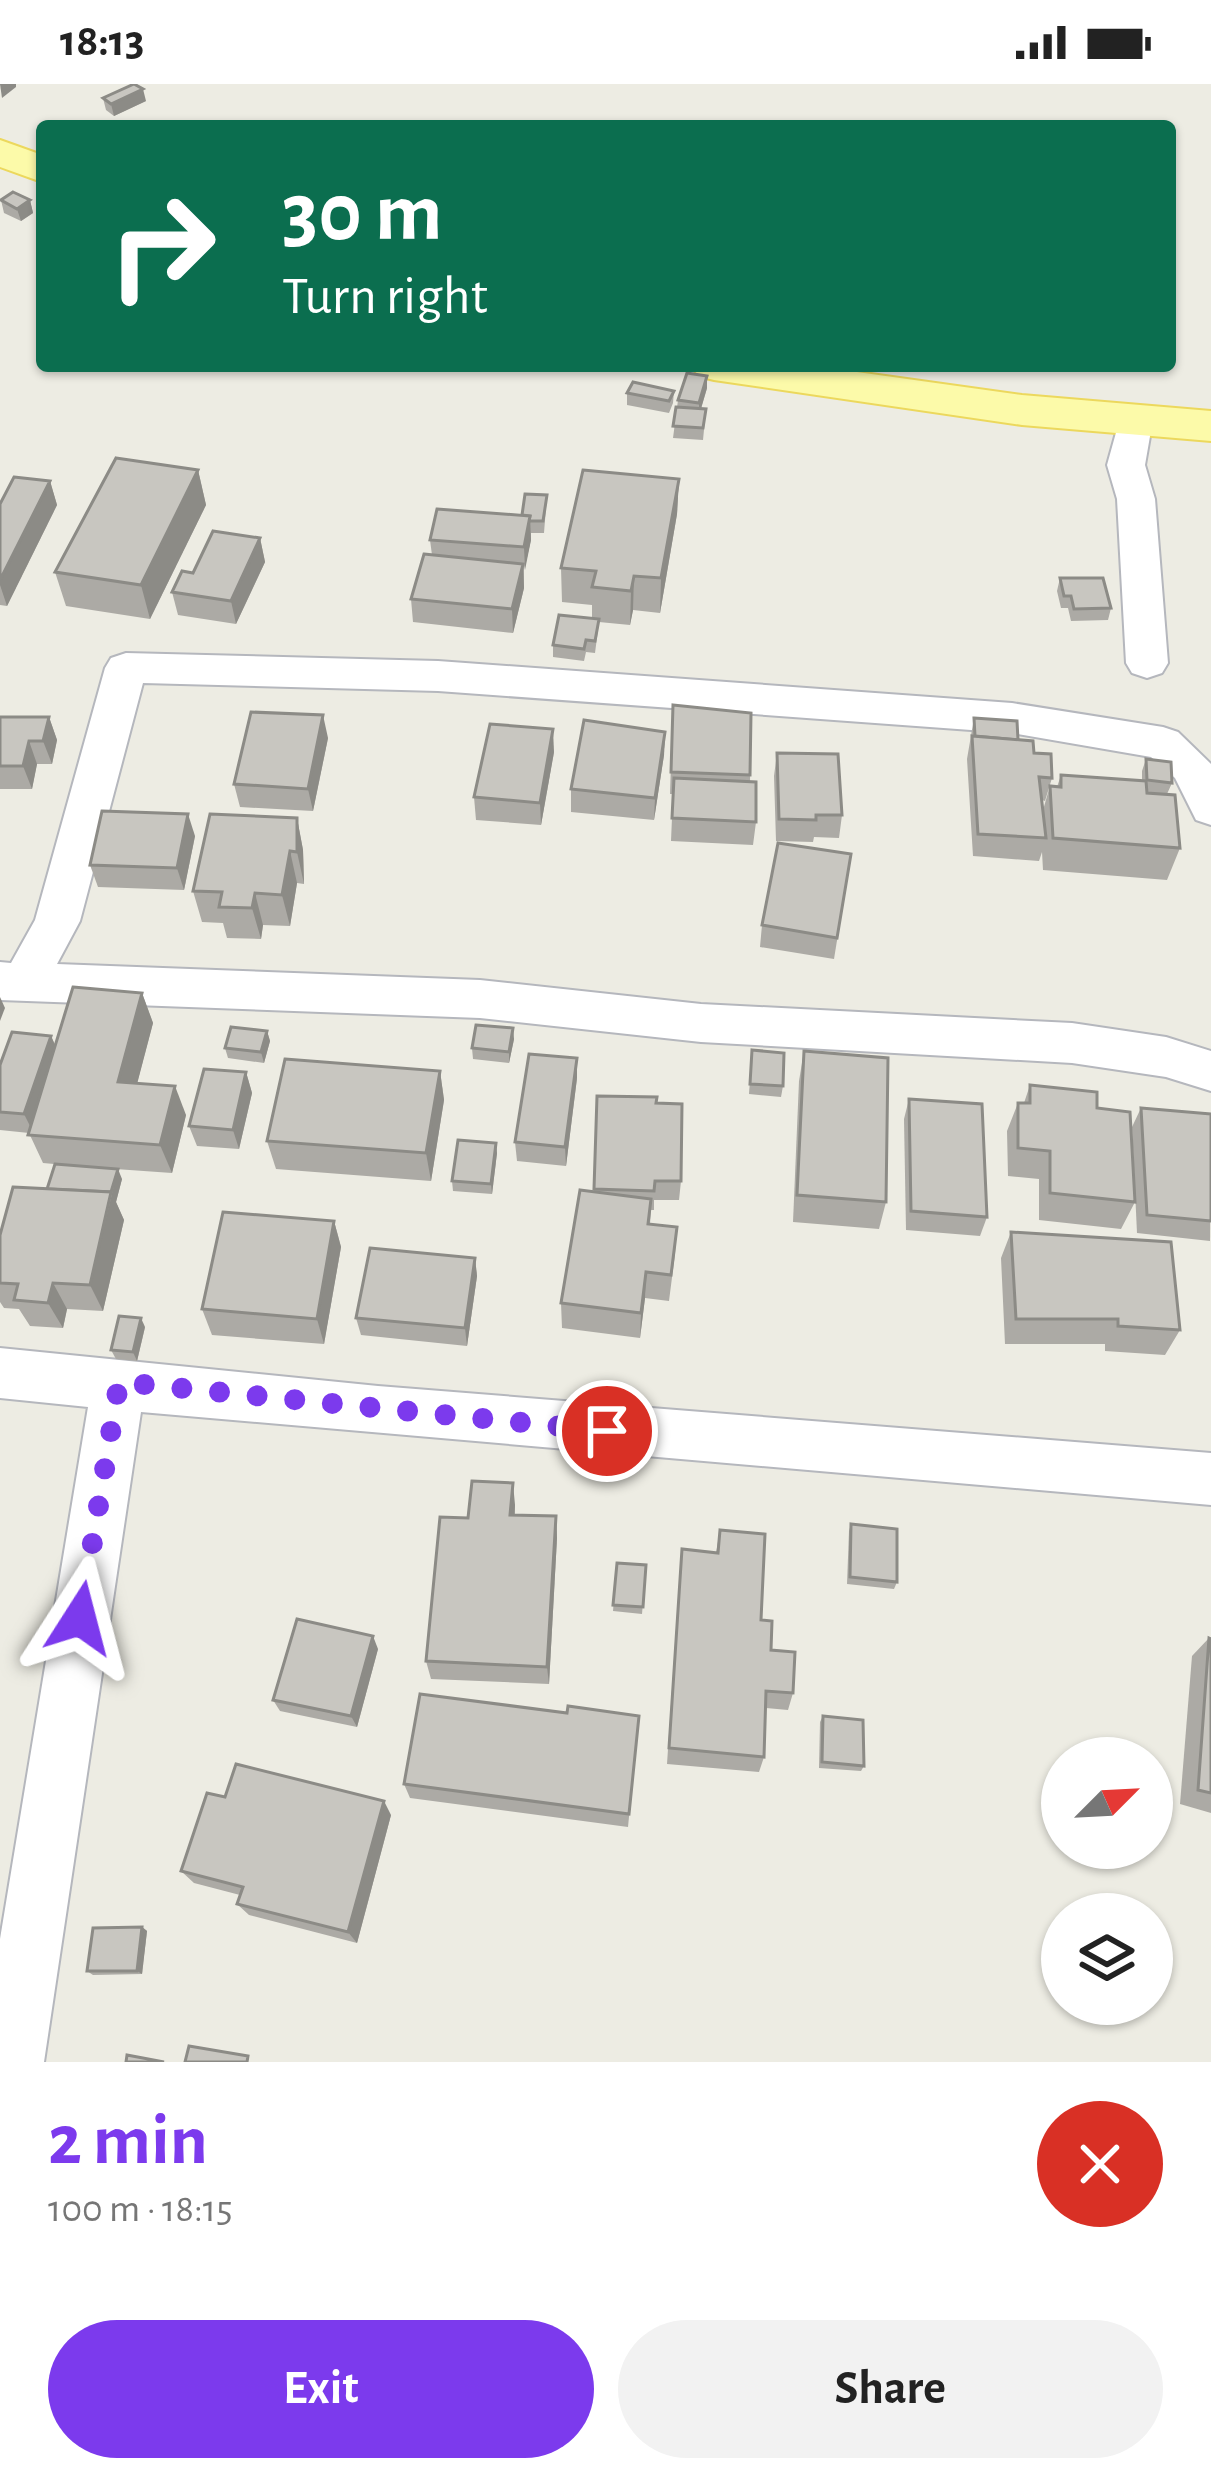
<!DOCTYPE html>
<meta charset="utf-8">
<style>
body{margin:0;font-family:"Alegreya Sans",sans-serif;background:#f2f2f2;color:#222;height:100vh;display:flex;flex-direction:column;font-size:45px;white-space:nowrap}
*{box-sizing:border-box;margin:0}
p{font-size:39px;color:#767676}
.icon{flex:none;width:66px;height:66px;fill:none;stroke:currentColor;stroke-width:2;stroke-linecap:round;stroke-linejoin:round}
.map{position:relative;height:1978px;overflow:hidden}
.side{display:flex;flex-direction:column;background:#fff;flex:1}
.side>*{flex:none}
.top-card{position:absolute;left:36px;top:36px;width:1140px;height:252px;border-radius:12px;box-shadow:0 3px 9px #0004;background:#0b6e4f;color:#fff;overflow:hidden}
.needle{width:78px;rotate:66deg}
.buttons{position:absolute;left:1041px;top:1653px;display:grid;gap:24px}
.buttons a{display:grid;place-items:center;width:132px;height:132px;border-radius:50%;background:#fff;box-shadow:0 3px 9px #0004;font-size:60px}
.pin{position:absolute;display:grid;place-items:center;width:102px;height:102px;color:#fff;margin:-51px;border:6px solid #fff;border-radius:50%;box-shadow:0 3px 12px #0007}
.me{position:absolute;width:132px;margin:-66px;rotate:9deg;stroke-linejoin:round;filter:drop-shadow(0 0 9px #0008)}
.turn{display:flex;align-items:center;gap:42px;height:252px;padding:0 48px;font-size:54px}
.turn .icon{width:156px;height:156px;stroke-width:2.5}
.turn b{display:block;font-size:84px;line-height:102px}
.round{display:grid;place-items:center;flex:none;width:126px;height:126px;border-radius:63px;background:#f2f2f2}
.head{display:flex;align-items:center;justify-content:space-between;height:204px;padding:0 48px}
h1{font-size:72px;font-weight:700;line-height:90px;color:#7c3aed}
.action{display:flex;gap:24px;margin-top:auto;padding:24px 48px}
.action a{flex:1;height:138px;border-radius:72px;background:#7c3aed;color:#fff;font-size:48px;font-weight:700;line-height:138px;text-align:center}
.action a+a{background:#f2f2f2;color:#222}
.status{display:flex;justify-content:space-between;align-items:center;height:84px;padding:0 60px;background:#fff;direction:ltr}
.status svg{height:33px;fill:currentColor}
.map>svg:first-child{display:block}
.lines{fill:none;stroke-linecap:round;stroke-linejoin:round}
.minor-casing{stroke:#b5b7bd;stroke-width:4}
.major-casing{stroke:#ecd85d;stroke-width:4}
.minor{fill:#fff;fill-rule:evenodd}
.major{fill:#fcfaa9;fill-rule:evenodd}
.wall{fill:#acaaa5}
.shaded-wall{fill:#8c8b86}
.building{fill:#c8c6c0;stroke:#8c8b86;stroke-width:3}
.route{stroke:#7c3aed;stroke-width:21;stroke-dasharray:0 37.8}
</style>
<div class="status"><b>18:13</b><svg viewBox="0 0 49 12"><path d="M0 12V9h3v3zM5 12V6h3v6zM10 12V3h3v9zM15 12V0h3v12zM26 1h20v11H26zM47 4h2v5h-2z"/></svg></div>
<div class="map">
<svg width="1211" height="1978" viewBox="0 0 1211 1978">
<rect width="100%" height="100%" fill="#edece3"/>
<g class="lines">
<!-- minor casing -->
<g class="minor-casing">
<g id="minor">
<polygon points="1135,323 1148,327 1153,335 1145,381 1155,415 1168,579 1162,589 1147,594 1132,589 1126,579 1117,415 1107,381 1122,327"/>
<polygon points="126,569 438,577 1012,619 1163,643 1178,648 1211,680 1211,741 1196,736 1175,694 1151,673 1012,649 438,607 143,599 80,837 57,880 480,896 701,920 1072,939 1166,953 1211,967 1211,1007 1166,993 1072,979 701,958 480,934 0,916 0,878 11,879 35,836 105,584 111,574"/>
<polygon points="0,1264 378,1302 1211,1369 1211,1421 141,1328 44,1978 0,1978 0,1855 88,1323 0,1314"/>
</g>
</g>
<!-- major casing -->
<g class="major-casing">
<g id="major">
<polygon points="0,56 42,71 42,98 0,83"/>
<polygon points="692,282 814,282 1022,311 1211,327 1211,357 1022,341 714,296 698,292"/>
</g>
</g>
<!-- minor -->
<use href="#minor" class="minor"/>
<!-- major -->
<use href="#major" class="major"/>
</g>
<!-- wall -->
<g class="wall">
<polygon points="103,14 146,17 114,32 106,26"/>
<polygon points="1,116 30,116 33,129 21,137 4,129"/>
<polygon points="707,292 707,304 701,325 706,325 703,356 673,354 678,316"/>
<polygon points="674,307 673,319 669,329 627,321 627,309"/>
<polygon points="198,386 206,421 150,535 66,522 55,488"/>
<polygon points="679,395 677,430 660,529 633,526 630,541 599,538 595,569 586,568 584,577 553,573 553,561 592,534 592,521 562,518 561,484"/>
<polygon points="50,397 57,421 7,522 0,521 0,420"/>
<polygon points="547,411 544,449 531,449 531,456 524,486 524,504 513,549 413,538 411,515 432,471 430,456 522,431"/>
<polygon points="260,454 265,478 236,540 178,531 172,508 193,489"/>
<polygon points="1060,494 1111,524 1108,536 1071,537 1068,524 1061,524 1057,507"/>
<polygon points="673,621 751,629 750,698 756,738 753,761 671,757 673,710 670,710"/>
<polygon points="0,633 49,633 57,656 52,680 37,680 32,705 0,705"/>
<polygon points="974,634 1018,656 1034,669 1052,694 1045,717 1042,716 1043,726 1050,702 1057,703 1061,691 1142,697 1142,687 1146,675 1172,699 1167,710 1180,764 1167,796 1043,786 1042,768 1039,777 973,772 967,675"/>
<polygon points="665,648 664,671 654,736 571,728 571,705"/>
<polygon points="328,654 313,727 240,723 234,700"/>
<polygon points="554,668 541,741 476,736 474,713"/>
<polygon points="777,669 842,731 839,754 814,753 813,758 776,757 774,692"/>
<polygon points="297,734 303,766 304,800 297,799 290,842 263,841 261,855 227,854 223,839 202,838 193,807"/>
<polygon points="195,752 184,806 98,803 90,781"/>
<polygon points="851,770 834,875 760,863 762,841"/>
<polygon points="142,909 153,939 137,999 186,1031 172,1089 87,1083 122,1095 116,1118 124,1136 103,1227 67,1225 63,1244 30,1242 19,1225 4,1224 0,1218 0,1151 47,1105 54,1080 43,1079 29,1049 0,1046 0,981 51,952 55,961"/>
<polygon points="267,947 270,957 264,979 228,974 225,964"/>
<polygon points="514,955 509,979 473,975 472,964"/>
<polygon points="752,966 783,1002 781,1013 749,1010"/>
<polygon points="804,967 886,1118 879,1145 793,1138 799,997"/>
<polygon points="440,987 444,1016 431,1097 276,1085 267,1057"/>
<polygon points="246,988 252,1009 239,1065 197,1062 189,1042"/>
<polygon points="577,994 566,1082 517,1077 515,1058"/>
<polygon points="1030,1001 1097,1024 1135,1118 1121,1145 1039,1136 1039,1095 1008,1092 1007,1047 1018,1019 1024,1019"/>
<polygon points="597,1012 656,1019 681,1097 679,1116 654,1116 654,1126 651,1126 650,1140 677,1143 675,1170 669,1217 645,1214 640,1254 562,1244 561,1219 594,1108"/>
<polygon points="909,1015 987,1133 980,1152 906,1146 904,1035"/>
<polygon points="1141,1024 1211,1030 1210,1157 1137,1149 1132,1043"/>
<polygon points="497,1069 492,1110 453,1107 452,1097"/>
<polygon points="334,1137 341,1163 324,1260 212,1251 202,1225"/>
<polygon points="1011,1148 1180,1246 1165,1271 1105,1267 1105,1260 1005,1260 1001,1174"/>
<polygon points="475,1174 477,1192 467,1262 361,1251 356,1234"/>
<polygon points="145,1243 137,1277 116,1275 111,1266"/>
<polygon points="515,1421 515,1431 556,1432 557,1454 549,1600 431,1595 426,1577 468,1434"/>
<polygon points="851,1440 897,1498 894,1505 847,1500 849,1447"/>
<polygon points="720,1446 761,1536 771,1566 793,1609 788,1626 766,1624 764,1673 759,1688 667,1680 680,1485 716,1469"/>
<polygon points="617,1479 646,1481 642,1530 613,1527"/>
<polygon points="1209,1554 1211,1555 1211,1729 1180,1720 1192,1572"/>
<polygon points="378,1565 357,1643 280,1627 273,1616"/>
<polygon points="567,1629 639,1632 628,1743 410,1714 404,1700"/>
<polygon points="823,1632 864,1682 861,1687 819,1684 820,1638"/>
<polygon points="391,1731 357,1859 249,1831 237,1820 240,1811 194,1799 181,1787"/>
<polygon points="142,1843 147,1847 142,1890 93,1891 87,1887"/>
</g>
<!-- shaded-wall -->
<g class="shaded-wall">
<polygon points="0,0 16,0 16,3 2,14"/>
<polygon points="143,5 146,17 114,32 111,20"/>
<polygon points="30,116 33,129 21,137 17,125"/>
<polygon points="707,292 707,304 699,331 699,319"/>
<polygon points="198,386 206,421 150,535 141,501"/>
<polygon points="679,395 677,430 660,529 661,494"/>
<polygon points="50,397 57,421 7,522 0,501 0,496"/>
<polygon points="530,432 531,456 525,486 524,463"/>
<polygon points="260,454 265,478 236,540 231,517"/>
<polygon points="523,480 524,504 513,549 512,525"/>
<polygon points="634,492 633,526 630,541 631,507"/>
<polygon points="323,631 328,654 313,727 308,705"/>
<polygon points="49,633 57,656 52,680 43,657"/>
<polygon points="553,645 554,668 541,741 540,719"/>
<polygon points="665,648 664,671 654,736 655,714"/>
<polygon points="29,657 37,680 32,705 23,682"/>
<polygon points="188,730 195,752 184,806 177,784"/>
<polygon points="297,734 303,766 304,800 297,768"/>
<polygon points="290,767 297,799 290,842 282,811"/>
<polygon points="255,809 263,841 261,855 252,824"/>
<polygon points="142,909 153,939 130,1027 118,998"/>
<polygon points="0,913 5,924 0,937"/>
<polygon points="513,944 514,955 509,979 509,968"/>
<polygon points="267,947 270,957 264,979 261,968"/>
<polygon points="51,952 60,972 34,1050 24,1030"/>
<polygon points="577,974 577,994 566,1082 565,1063"/>
<polygon points="440,987 444,1016 431,1097 426,1069"/>
<polygon points="246,988 252,1009 239,1065 233,1046"/>
<polygon points="175,1002 186,1031 172,1089 160,1061"/>
<polygon points="496,1059 497,1069 492,1110 491,1100"/>
<polygon points="118,1085 122,1095 116,1118 124,1136 103,1227 90,1201"/>
<polygon points="334,1137 341,1163 324,1260 317,1235"/>
<polygon points="475,1174 477,1192 467,1262 465,1244"/>
<polygon points="646,1188 645,1214 640,1254 641,1229"/>
<polygon points="53,1199 67,1225 63,1244 48,1219"/>
<polygon points="141,1234 145,1243 137,1277 133,1268"/>
<polygon points="513,1399 515,1421 513,1452 510,1431"/>
<polygon points="556,1432 557,1454 549,1600 547,1583"/>
<polygon points="373,1552 378,1565 357,1643 351,1632"/>
<polygon points="384,1717 391,1731 357,1859 348,1848"/>
<polygon points="142,1843 147,1847 142,1890 137,1887"/>
</g>
<!-- building -->
<g class="building">
<polygon points="134,0 143,5 111,20 103,14"/>
<polygon points="13,108 30,116 17,125 1,116"/>
<polygon points="687,289 707,292 699,319 678,316"/>
<polygon points="633,298 674,307 669,317 627,309"/>
<polygon points="676,323 706,325 703,344 673,342"/>
<polygon points="116,374 198,386 141,501 55,488"/>
<polygon points="583,386 679,395 661,494 634,492 631,507 592,503 596,487 561,484"/>
<polygon points="14,393 50,397 0,496 0,420"/>
<polygon points="525,410 547,411 543,437 529,437 530,432 522,431"/>
<polygon points="437,425 530,432 524,463 430,456"/>
<polygon points="213,447 260,454 231,517 172,508 182,487 193,489"/>
<polygon points="424,470 523,480 512,525 411,515"/>
<polygon points="1060,494 1103,494 1111,524 1074,525 1071,512 1064,512"/>
<polygon points="559,531 599,535 595,557 586,556 584,565 553,561"/>
<polygon points="673,621 751,629 750,691 671,688"/>
<polygon points="251,628 323,631 308,705 234,700"/>
<polygon points="0,633 49,633 43,657 29,657 23,682 0,682"/>
<polygon points="974,634 1017,637 1018,656 975,652"/>
<polygon points="584,636 665,648 655,714 571,705"/>
<polygon points="490,640 553,645 540,719 474,713"/>
<polygon points="972,652 1033,657 1034,669 1051,670 1052,694 1039,693 1046,754 978,750"/>
<polygon points="777,669 838,670 842,731 816,731 816,736 779,735"/>
<polygon points="1146,675 1171,678 1172,699 1147,696"/>
<polygon points="1061,691 1146,697 1147,709 1175,711 1180,764 1053,754 1050,702 1061,703"/>
<polygon points="674,694 756,698 756,738 672,734"/>
<polygon points="102,727 188,730 177,784 90,781"/>
<polygon points="210,730 297,734 297,768 290,767 282,811 255,809 252,824 219,823 222,808 193,807"/>
<polygon points="778,759 851,770 837,854 762,841"/>
<polygon points="73,903 142,909 118,998 175,1002 160,1061 28,1051"/>
<polygon points="476,941 513,944 509,968 472,964"/>
<polygon points="231,943 267,947 261,968 225,964"/>
<polygon points="12,948 51,952 24,1030 0,1028 0,981"/>
<polygon points="752,966 784,969 783,1002 750,1000"/>
<polygon points="804,967 888,974 886,1118 797,1111"/>
<polygon points="529,970 577,974 565,1063 515,1058"/>
<polygon points="285,975 440,987 426,1069 267,1057"/>
<polygon points="204,985 246,988 233,1046 189,1042"/>
<polygon points="1030,1001 1097,1008 1097,1024 1130,1028 1135,1118 1050,1109 1050,1067 1018,1064 1018,1019 1030,1019"/>
<polygon points="597,1012 657,1013 656,1019 682,1020 681,1097 655,1097 654,1107 594,1105"/>
<polygon points="909,1015 982,1020 987,1133 911,1127"/>
<polygon points="1141,1024 1211,1030 1211,1137 1147,1131"/>
<polygon points="458,1056 496,1059 491,1100 452,1097"/>
<polygon points="55,1080 118,1085 111,1108 47,1105"/>
<polygon points="13,1103 111,1108 90,1201 53,1199 48,1219 14,1216 18,1200 0,1199 0,1151"/>
<polygon points="580,1106 651,1115 648,1140 677,1143 671,1191 646,1188 641,1229 561,1219"/>
<polygon points="223,1128 334,1137 317,1235 202,1225"/>
<polygon points="1011,1148 1171,1158 1180,1246 1118,1242 1118,1235 1016,1235"/>
<polygon points="370,1164 475,1174 465,1244 356,1234"/>
<polygon points="119,1232 141,1234 133,1268 111,1266"/>
<polygon points="472,1397 513,1399 510,1431 556,1432 547,1583 426,1577 440,1433 468,1434"/>
<polygon points="851,1440 897,1445 897,1498 850,1493"/>
<polygon points="720,1446 765,1450 761,1536 772,1537 771,1566 795,1568 793,1609 766,1607 764,1673 669,1664 682,1465 718,1469"/>
<polygon points="617,1479 646,1481 643,1523 613,1521"/>
<polygon points="297,1535 373,1552 351,1632 273,1616"/>
<polygon points="1209,1554 1211,1555 1211,1709 1198,1706"/>
<polygon points="420,1610 567,1629 568,1622 639,1632 629,1730 404,1700"/>
<polygon points="823,1632 863,1636 864,1682 822,1678"/>
<polygon points="236,1680 384,1717 348,1848 237,1820 243,1803 181,1787 207,1709 225,1713"/>
<polygon points="142,1843 137,1887 87,1887 93,1844"/>
<polygon points="189,1962 248,1972 247,1978 185,1978"/>
<polygon points="127,1971 164,1978 126,1978"/>
</g>
<g class="lines">
<!-- route -->
<polyline class="route" points="80,1534 119,1298 607,1347"/>
</g>
</svg>
<div class="buttons">
<a><svg class="needle" viewBox="-14 -14 28 28"><path d="M0-13l5 13h-10z" fill="#e53935"/><path d="M0 13l5-13h-10z" fill="#767676"/></svg></a>
<a><svg class="icon" aria-label="layers" viewBox="0 0 24 24"><path d="M12 4l9 5-9 5-9-5zM3 14l9 5 9-5"/></svg></a>
</div>
<div class="pin" style="left:607px;top:1347px;background:#d93025"><svg class="icon" aria-label="arrive" viewBox="0 0 24 24"><path d="M6 21V4h12l-3 4 3 4H6"/></svg></div>
<svg class="me" style="left:80px;top:1534px" viewBox="-20 -20 40 40"><path d="M0-17L14 15 0 8-14 15z" fill="#7c3aed" stroke="#fff" stroke-width="4"/></svg>
<div class="top-card">
<div class="turn"><svg class="icon" aria-label="right" viewBox="0 0 24 24"><path d="M7 20v-9h11M14 6l5 5-5 5"/></svg><div><b>30 m</b>Turn right</div></div>
</div>
</div>
<section class="side">
<div class="head"><div><h1>2 min</h1><p>100 m · 18:15</p></div><a class="round" style="background:#d93025;color:#fff"><svg class="icon" aria-label="close" viewBox="0 0 24 24"><path d="M6 6l12 12M18 6L6 18"/></svg></a></div>
<div class="action"><a>Exit</a><a>Share</a></div>
</section>
